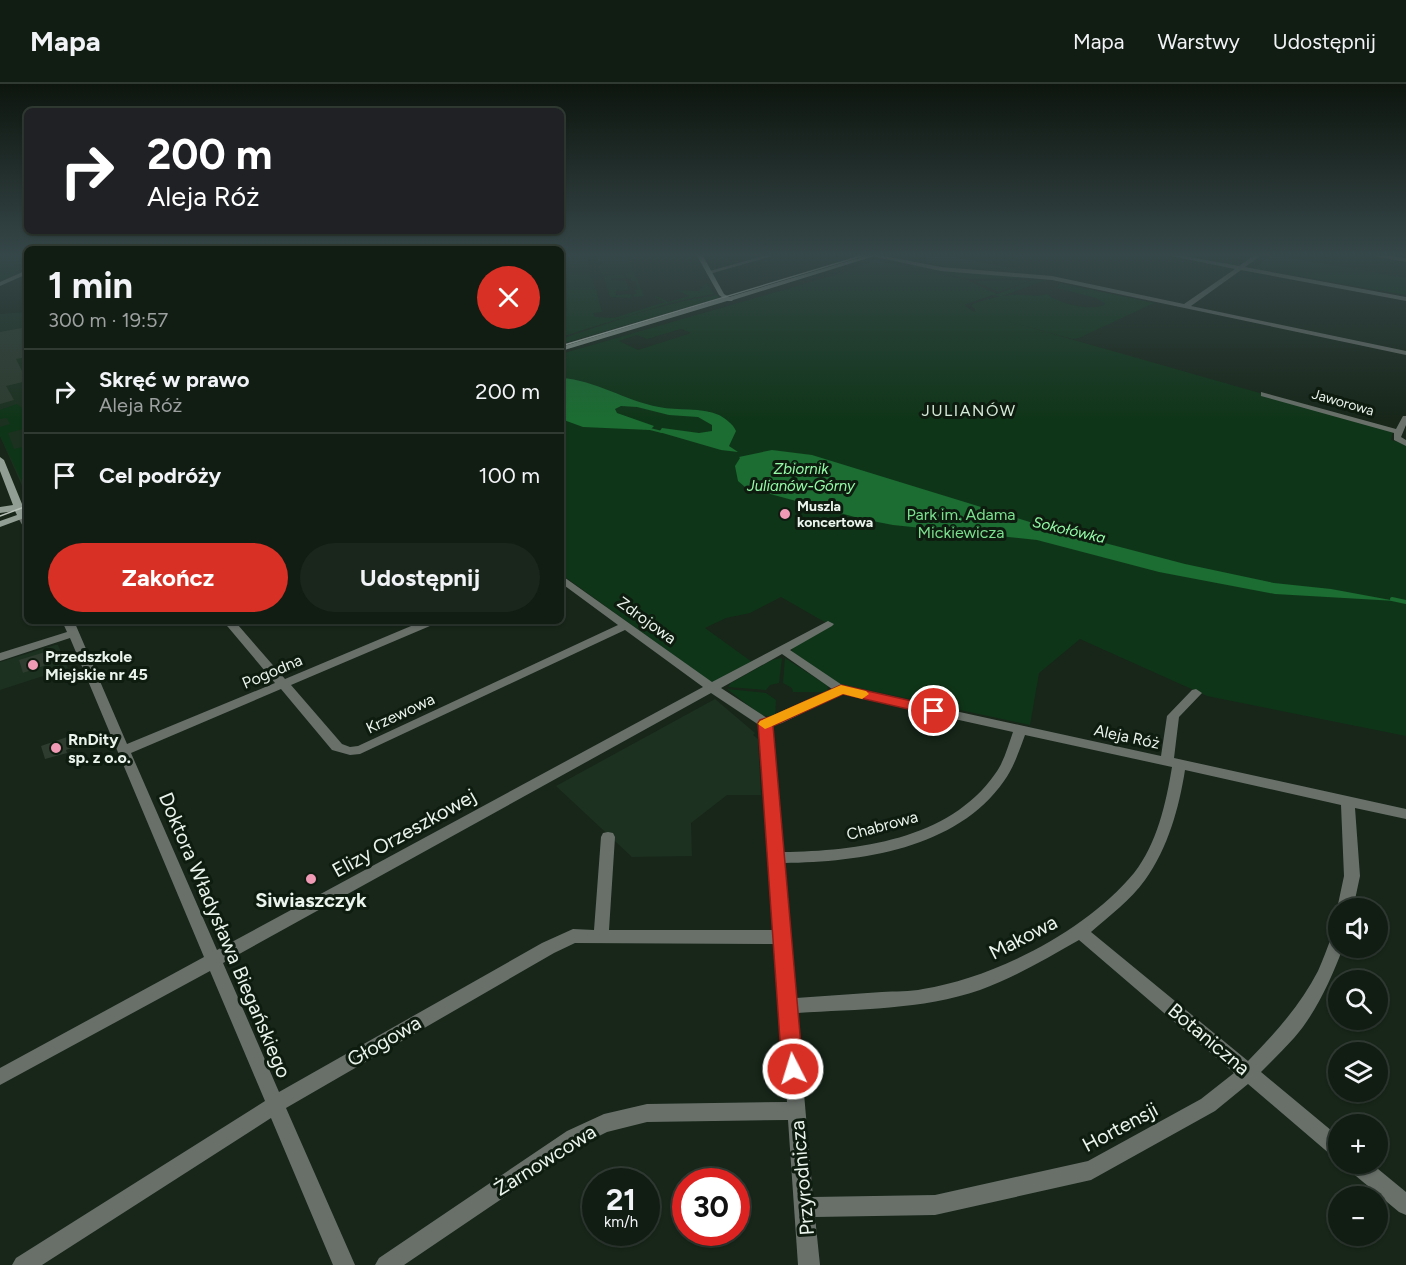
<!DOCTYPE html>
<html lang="pl">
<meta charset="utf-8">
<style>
body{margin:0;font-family:Figtree,sans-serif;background:#1a251c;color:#f1f3f6;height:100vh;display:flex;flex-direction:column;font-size:22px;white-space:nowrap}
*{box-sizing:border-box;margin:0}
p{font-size:20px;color:#9ca1a0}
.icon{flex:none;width:33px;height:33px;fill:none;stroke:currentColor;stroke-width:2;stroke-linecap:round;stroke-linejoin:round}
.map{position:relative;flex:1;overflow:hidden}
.panel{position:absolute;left:24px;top:162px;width:540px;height:378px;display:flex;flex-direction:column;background:#111c13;border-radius:9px;box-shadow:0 2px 4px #0004,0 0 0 2px #303a33}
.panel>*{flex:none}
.hud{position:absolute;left:24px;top:24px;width:540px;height:126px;border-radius:9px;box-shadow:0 2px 4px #0004,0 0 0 2px #303a33;background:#202124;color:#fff;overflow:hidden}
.fabs{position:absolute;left:1328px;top:814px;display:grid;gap:12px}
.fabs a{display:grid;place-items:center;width:60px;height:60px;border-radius:50%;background:#111c13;box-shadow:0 2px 4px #0004,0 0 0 2px #303a33;font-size:30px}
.speed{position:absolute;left:582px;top:1084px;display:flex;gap:12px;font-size:30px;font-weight:700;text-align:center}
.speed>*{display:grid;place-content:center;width:78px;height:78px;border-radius:50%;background:#111c13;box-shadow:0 2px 4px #0004,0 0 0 2px #303a33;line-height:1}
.speed small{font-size:15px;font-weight:400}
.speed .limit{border:9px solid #d22;background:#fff;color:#111}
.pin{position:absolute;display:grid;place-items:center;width:51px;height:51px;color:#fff;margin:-26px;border:3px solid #fff;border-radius:50%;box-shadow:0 2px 6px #0007}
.me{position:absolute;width:66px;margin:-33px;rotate:355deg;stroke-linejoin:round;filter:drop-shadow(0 0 4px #0008)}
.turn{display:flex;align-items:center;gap:21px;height:126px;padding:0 24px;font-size:27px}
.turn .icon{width:78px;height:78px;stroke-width:2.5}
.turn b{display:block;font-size:42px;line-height:51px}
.round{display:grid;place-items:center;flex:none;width:63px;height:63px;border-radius:32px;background:#1a251c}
.head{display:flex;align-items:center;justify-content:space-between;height:102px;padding:0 24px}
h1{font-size:36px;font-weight:700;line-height:45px}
.primary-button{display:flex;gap:12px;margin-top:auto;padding:12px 24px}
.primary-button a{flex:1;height:69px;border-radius:36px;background:#d93025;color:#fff;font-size:24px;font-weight:700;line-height:69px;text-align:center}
.primary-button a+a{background:#1a251c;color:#f1f3f6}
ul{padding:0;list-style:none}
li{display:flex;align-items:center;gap:18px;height:84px;padding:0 24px;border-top:2px solid #303a33}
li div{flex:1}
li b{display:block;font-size:22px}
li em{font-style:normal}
header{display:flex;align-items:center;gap:36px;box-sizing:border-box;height:84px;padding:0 30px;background:#111c13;border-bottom:2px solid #303a33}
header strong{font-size:28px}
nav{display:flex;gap:33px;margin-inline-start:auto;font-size:21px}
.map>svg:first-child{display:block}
.built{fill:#1c3120}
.green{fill:#0f3518;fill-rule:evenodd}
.water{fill:#1b6d32}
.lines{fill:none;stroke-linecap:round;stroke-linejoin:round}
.stream-far1{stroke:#1b6d32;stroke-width:2}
.stream{stroke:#1b6d32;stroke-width:4}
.building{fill:#2d3c2f}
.street{fill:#69706a;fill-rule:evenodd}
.secondary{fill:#919e93;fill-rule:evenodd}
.tram{stroke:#b9c3ba;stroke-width:1.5}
.route{fill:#d93025;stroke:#8d1f18;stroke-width:1.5}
.slow{fill:#f59e0b}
.poi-dot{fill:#f09ab6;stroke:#0e1c10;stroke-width:2}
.labels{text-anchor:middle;stroke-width:6;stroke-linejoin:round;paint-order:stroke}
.far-street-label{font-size:14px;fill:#ebf4ec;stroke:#0e1c10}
.far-poi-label{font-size:14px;font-weight:bold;fill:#ebf4ec;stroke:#0e1c10;text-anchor:start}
.far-water-label{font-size:15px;font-style:italic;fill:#95fca8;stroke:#0e1c10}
.far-quarter-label{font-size:16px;letter-spacing:1.5px;fill:#d5e9d8;stroke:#0e1c10}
.park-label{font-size:16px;fill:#7ae08d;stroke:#0e1c10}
.street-label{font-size:16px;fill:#ebf4ec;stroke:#0e1c10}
.poi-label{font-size:16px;font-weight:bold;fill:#ebf4ec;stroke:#0e1c10;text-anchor:start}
.near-street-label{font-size:20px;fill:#ebf4ec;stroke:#0e1c10}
.near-poi-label{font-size:20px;font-weight:bold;fill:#ebf4ec;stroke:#0e1c10}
</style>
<header>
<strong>Mapa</strong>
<nav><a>Mapa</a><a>Warstwy</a><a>Udostępnij</a></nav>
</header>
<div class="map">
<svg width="1406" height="1181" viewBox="0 0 1406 1181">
<rect width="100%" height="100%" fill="#172619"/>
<!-- built -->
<g class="built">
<polygon points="27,228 27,403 23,404 0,352 0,230"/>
<polygon points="55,561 58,561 68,584 0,606 0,578"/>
<polygon points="715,615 755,649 753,651 758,655 761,711 727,711 691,739 692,772 632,773 556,702"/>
</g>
<!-- green -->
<g class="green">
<polygon points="27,170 27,179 10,181 21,182 24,185 15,187 17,190 0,197 0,173"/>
<polygon points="561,170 587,170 590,191 595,203 594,205 596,205 602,228 593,229 595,233 614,234 665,218 654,213 657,212 668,218 689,212 676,206 698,207 707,199 714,210 673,218 561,253"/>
<polygon points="596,170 613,170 609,171 610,173 624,174 623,170 626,170 644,212 634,213 633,210 637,210 634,206 638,206 635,197 631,197 631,193 627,194 625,189 602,190 599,181 603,180 603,178 598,177"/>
<polygon points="942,170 1021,187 954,184 924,178 928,175 922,171"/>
<polygon points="1272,171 1406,194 1406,211 1255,184"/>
<path d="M875,176L967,196L997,210L1033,196H1046L1000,213L993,211L964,221L974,228L975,225L971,222L973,220C986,215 998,212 1012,211C1025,210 1034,214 1047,210C1059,220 1092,228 1106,220L1096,214L1057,204L1060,199L1154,219L1079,254L1073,255L1007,237L1393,347L1391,356L1406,360V652L1207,612L1080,555L1039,589L1030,641L854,603L852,605L839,600L792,568L793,563L830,541L781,513L750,529L726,534L705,544L752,578L712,599L561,490V270L842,189ZM681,245L691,249L638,266L619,257L637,251L647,255Z"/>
<polygon points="912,181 923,183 1039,194 970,195 909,183"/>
<polygon points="623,190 625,194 611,194 611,196 626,197 629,206 616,207 616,211 631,210 632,214 610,213 604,192"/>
<polygon points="979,197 1027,196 1028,197 998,208 977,198"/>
<path d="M718,211L719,214L561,260V255C612,238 664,218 718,211Z"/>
<polygon points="17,320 27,328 27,344 8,349 14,365 27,362 27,408 0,352 0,343 10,340 7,334 0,335 0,326"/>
<polygon points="782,574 779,599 770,601 766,606 728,603 731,599 772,576"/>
<polygon points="785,574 828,602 827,608 793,608 792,604 783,599"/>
<polygon points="727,605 766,609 776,616 775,633 761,631"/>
</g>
<!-- water -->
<g class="water">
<path d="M561,294C596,296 625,317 659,323C678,327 701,323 719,331C726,335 733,340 736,347L729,362L738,368L721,366L659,348L662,344L699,349L712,347V341L698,333L669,331L637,323L621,322L615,325L617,329L654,342L650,346L583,343L561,335Z"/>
<polygon points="772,366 812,371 1059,447 1185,480 1274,499 1331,505 1396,517 1275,510 1159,488 1037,456 893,441 862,435 745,403 738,397 735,382 740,374 739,373"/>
</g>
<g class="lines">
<!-- stream-far1 -->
<polyline class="stream-far1" points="646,344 662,348"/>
<!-- stream -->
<polyline class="stream" points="1392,515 1406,518"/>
</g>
<!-- building -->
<g class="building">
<polygon points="27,243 27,273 16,275 27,297 6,302 14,316 0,320 0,248"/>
<polygon points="45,568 49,580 23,589 19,576"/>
<polygon points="70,652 72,655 91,657 66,666 67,669 45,675 41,662"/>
</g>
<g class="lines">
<!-- street -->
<g class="street">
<polygon points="770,170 780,170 709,190 706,188"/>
<polygon points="874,170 941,183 1052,192 1184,220 1235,185 1161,170 1173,170 1239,182 1256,170 1263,170 1245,183 1406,213 1406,217 1241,186 1191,222 1406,267 1406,271 1052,196 941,187 876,173"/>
<polygon points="1370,170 1406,174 1406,178 1373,172"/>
<polygon points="27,186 27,190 0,202 0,198"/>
<polygon points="1261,308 1396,345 1403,332 1406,332 1406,341 1401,353 1406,356 1406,362 1394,356 1394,349 1261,312"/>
<polygon points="22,429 27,432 27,445 24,444 17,432"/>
<path d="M561,491L712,598L828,537L834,540L832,542L790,566L845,603L1161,672L1167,632L1192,606L1196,605L1202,609L1179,633L1174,674L1406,725V735L1355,724L1360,792L1353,825H1338V827L1337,825L1344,792L1341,721L1185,686C1179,724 1168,764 1145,796C1131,816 1109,832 1091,848L1248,977C1275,949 1300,922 1318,887C1323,876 1327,864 1332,852L1338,850V864H1343C1331,895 1316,929 1294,954C1283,966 1272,977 1261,988L1338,1052V1073L1331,1071L1248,1000L1215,1027L1091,1096L935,1131L815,1133L820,1181H798L788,1036L647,1038L607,1048L581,1061L404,1181H375L379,1174L567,1047L604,1030L647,1020L787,1018L775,860L575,859L554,869L286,1024L355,1181H333L271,1034L42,1181H12L16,1174L265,1017L210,887L0,1001V984L204,873L70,554L0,577V569L67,548L62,537H74L127,660L275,599L228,543L226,541L228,537H240L238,541L285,595L423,537H439L437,539L291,601L342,660L350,663L358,662L618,541L561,499ZM625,546L703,603L217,866L131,669L281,605L332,666L350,671L360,670ZM782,570L832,605L767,634L721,604ZM711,609L759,641L774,846H609L615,753L613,749L608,748L603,749L601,753L594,846L573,845L542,859L279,1008L223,879ZM842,610L1013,648C1008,662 1004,678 995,690C949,756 857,767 783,768L772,642L782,639ZM1025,651L1172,683C1166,719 1157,760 1134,789C1087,846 995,894 923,905C910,908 895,907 882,908C853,910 825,912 796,914L784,779C860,778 957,765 1004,697C1014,683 1019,667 1025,651ZM1079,856L1234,989L1201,1015L1088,1077L935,1111L813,1113L797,929C858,925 922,926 980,906C1014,894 1047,874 1079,856Z"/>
<polygon points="1347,1080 1372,1080 1406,1108 1406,1131 1399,1128 1350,1087"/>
</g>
<!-- secondary -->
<g class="secondary">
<polygon points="696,170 702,170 724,210 729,213 872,170 881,170 733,216 732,217 727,217 561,267 561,263 723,214 719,211"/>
<polygon points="0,373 4,376 22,420 27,419 27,425 24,425 25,428 27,427 27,433 0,443 0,437 17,431 15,427 0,429 0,423 13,421 0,387"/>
</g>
<!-- tram -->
<g class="tram">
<polyline points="561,262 868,170"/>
<polyline points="0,432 27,422"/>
</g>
</g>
<!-- sky -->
<linearGradient id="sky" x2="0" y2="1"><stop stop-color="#0d150e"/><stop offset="0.51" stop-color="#364749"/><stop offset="1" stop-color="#364749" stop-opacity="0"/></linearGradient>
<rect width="1406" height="335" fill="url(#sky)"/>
<!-- route -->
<polygon class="route" points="841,601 934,622 941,627 934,631 843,610 773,642 803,985 800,992 793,995 785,992 782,985 758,639 760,636 773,632"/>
<!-- slow -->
<polygon class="slow" points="841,601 866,607 869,610 862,615 843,610 770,643 765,645 758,640 760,637"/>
<!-- markers -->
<g class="poi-dot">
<circle cx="785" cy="430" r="6"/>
<circle cx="33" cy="581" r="6"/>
<circle cx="56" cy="664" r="6"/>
<circle cx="311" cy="795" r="6"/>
</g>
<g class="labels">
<!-- far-street labels -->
<g class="far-street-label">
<text transform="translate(1343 318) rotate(16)" y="5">Jaworowa</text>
</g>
<!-- far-poi labels -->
<g class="far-poi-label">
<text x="797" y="427">Muszla<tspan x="797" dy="16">koncertowa</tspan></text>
</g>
<!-- far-water labels -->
<g class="far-water-label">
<text x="801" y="390">Zbiornik<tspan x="801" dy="17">Julianów-Górny</tspan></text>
<text transform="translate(1069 446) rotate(13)" y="5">Sokołówka</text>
</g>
<!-- far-quarter labels -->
<g class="far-quarter-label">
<text x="969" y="332">JULIANÓW</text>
</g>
<!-- park labels -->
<g class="park-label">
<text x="961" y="436">Park im. Adama<tspan x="961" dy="18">Mickiewicza</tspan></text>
</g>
<!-- street labels -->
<g class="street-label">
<text transform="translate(647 536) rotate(36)" y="6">Zdrojowa</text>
<text transform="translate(272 587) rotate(-23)" y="6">Pogodna</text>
<text transform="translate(400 629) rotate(-25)" y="6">Krzewowa</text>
<text transform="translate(1127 652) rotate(12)" y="6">Aleja Róż</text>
<text transform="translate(882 741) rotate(-15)" y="6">Chabrowa</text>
</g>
<!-- poi labels -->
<g class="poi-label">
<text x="45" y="578">Przedszkole<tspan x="45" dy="18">Miejskie nr 45</tspan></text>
<text x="68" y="661">RnDity<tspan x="68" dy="18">sp. z o.o.</tspan></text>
</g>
<!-- near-street labels -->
<g class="near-street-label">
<text transform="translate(404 749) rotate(-29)" y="7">Elizy Orzeszkowej</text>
<text transform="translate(225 851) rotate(67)" y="7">Doktora Władysława Biegańskiego</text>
<text transform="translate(1023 853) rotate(-27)" y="7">Makowa</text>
<text transform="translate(1209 955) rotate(40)" y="7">Botaniczna</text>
<text transform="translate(384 957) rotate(-30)" y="7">Głogowa</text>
<text transform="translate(1120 1043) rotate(-28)" y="7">Hortensji</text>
<text transform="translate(545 1076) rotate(-32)" y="7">Żarnowcowa</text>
<text transform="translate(802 1094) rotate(-95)" y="7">Przyrodnicza</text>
</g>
<!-- near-poi labels -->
<g class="near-poi-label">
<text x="311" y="823">Siwiaszczyk</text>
</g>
</g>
</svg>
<div class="fabs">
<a><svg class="icon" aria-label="sound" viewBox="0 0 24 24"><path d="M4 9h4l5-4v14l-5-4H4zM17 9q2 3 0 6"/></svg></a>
<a><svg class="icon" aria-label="search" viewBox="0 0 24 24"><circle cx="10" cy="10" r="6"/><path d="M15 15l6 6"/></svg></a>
<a><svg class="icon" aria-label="layers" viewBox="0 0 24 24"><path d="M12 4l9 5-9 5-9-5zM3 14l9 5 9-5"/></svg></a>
<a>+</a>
<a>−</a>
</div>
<div class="speed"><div>21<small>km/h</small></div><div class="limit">30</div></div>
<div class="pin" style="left:934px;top:627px;background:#d93025"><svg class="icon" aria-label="arrive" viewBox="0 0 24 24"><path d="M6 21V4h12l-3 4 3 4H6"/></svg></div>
<svg class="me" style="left:793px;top:985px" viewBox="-20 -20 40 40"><circle r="17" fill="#d93025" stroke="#fff" stroke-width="3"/><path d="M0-11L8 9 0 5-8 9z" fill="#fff"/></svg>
<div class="hud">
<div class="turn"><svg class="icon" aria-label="right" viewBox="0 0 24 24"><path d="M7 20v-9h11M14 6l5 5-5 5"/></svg><div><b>200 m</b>Aleja Róż</div></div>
</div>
<section class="panel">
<div class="head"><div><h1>1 min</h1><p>300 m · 19:57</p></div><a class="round" style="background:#d93025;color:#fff"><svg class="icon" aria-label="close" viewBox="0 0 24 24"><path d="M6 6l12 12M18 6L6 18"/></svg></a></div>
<ul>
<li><svg class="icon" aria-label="right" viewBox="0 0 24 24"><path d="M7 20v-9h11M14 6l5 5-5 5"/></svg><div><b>Skręć w prawo</b><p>Aleja Róż</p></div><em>200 m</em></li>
<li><svg class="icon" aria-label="arrive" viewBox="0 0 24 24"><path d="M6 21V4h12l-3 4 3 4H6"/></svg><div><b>Cel podróży</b></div><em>100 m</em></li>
</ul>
<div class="primary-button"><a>Zakończ</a><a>Udostępnij</a></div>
</section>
</div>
